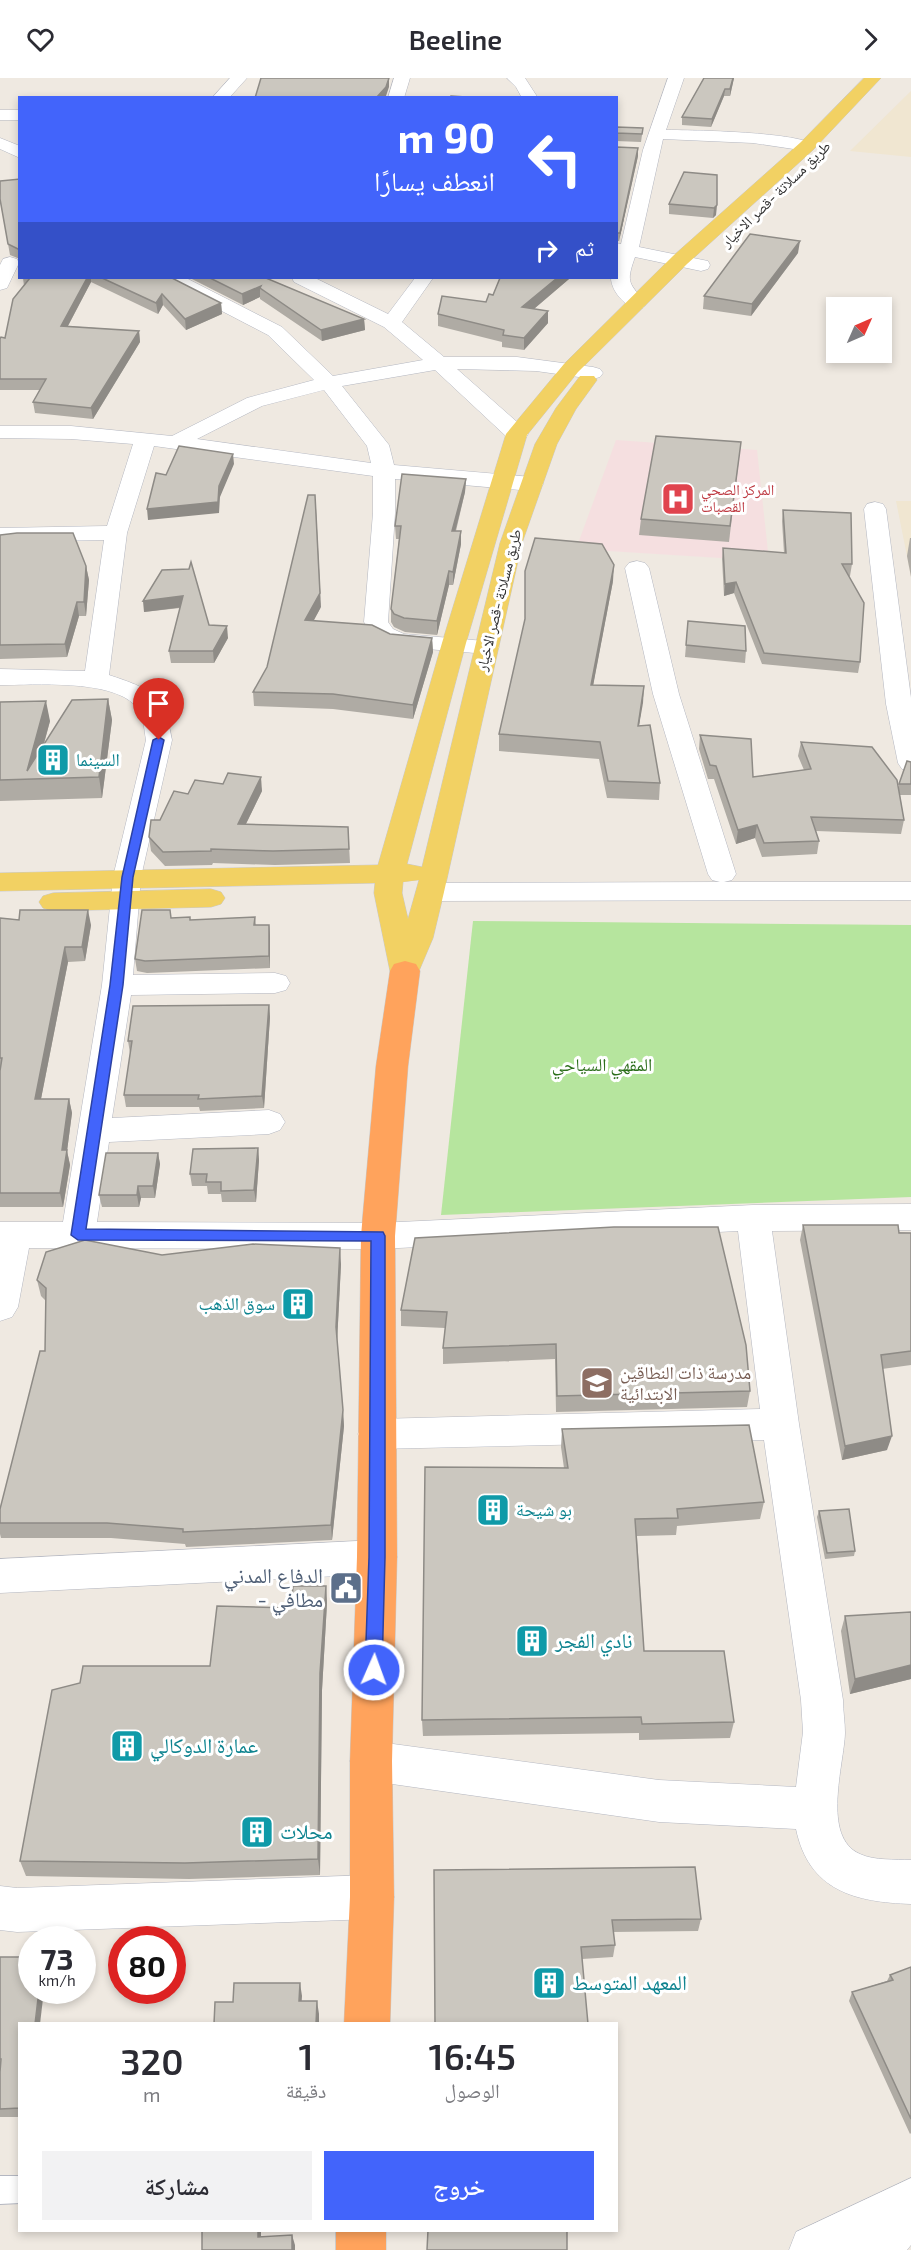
<!DOCTYPE html>
<html lang="ar">
<meta charset="utf-8">
<style>
body{margin:0;font-family:"Exo 2","Noto Naskh Arabic",sans-serif;background:#f2f2f3;color:#2b2b33;direction:rtl;height:100vh;display:flex;flex-direction:column;font-size:22px;white-space:nowrap}
*{box-sizing:border-box;margin:0}
p{font-size:20px;color:#7c7c81}
.icon{flex:none;width:33px;height:33px;fill:none;stroke:currentColor;stroke-width:2;stroke-linecap:round;stroke-linejoin:round}
.map{position:relative;flex:1;overflow:hidden;direction:ltr}
.details{position:absolute;left:18px;top:1944px;width:600px;height:210px;display:flex;flex-direction:column;background:#fff;border-radius:0px;box-shadow:0 3px 9px #0003;direction:rtl}
.details>*{flex:none}
.top-card{position:absolute;left:18px;top:18px;width:600px;height:183px;border-radius:0px;box-shadow:0 3px 9px #0003;direction:rtl;background:#4264fb;color:#fff;overflow:hidden}
.needle{width:39px;rotate:45deg}
.buttons{position:absolute;left:826px;top:219px;display:grid;gap:12px}
.buttons a{display:grid;place-items:center;width:66px;height:66px;border-radius:0px;background:#fff;box-shadow:0 3px 9px #0003;font-size:30px}
.speed{position:absolute;left:18px;top:1848px;display:flex;gap:12px;font-size:30px;font-weight:700;text-align:center}
.speed>*{display:grid;place-content:center;width:78px;height:78px;border-radius:50%;background:#fff;box-shadow:0 3px 9px #0003;line-height:1}
.speed small{font-size:15px;font-weight:400}
.speed .limit{border:9px solid #d22;background:#fff;color:#111}
.pin{position:absolute;display:grid;place-items:center;width:51px;height:51px;color:#fff;margin:-62px -26px;border-radius:50% 50% 50% 0;rotate:-45deg;box-shadow:0 0 6px #0007}
.pin .icon{rotate:45deg}
.me{position:absolute;width:66px;margin:-33px;rotate:2deg;stroke-linejoin:round;filter:drop-shadow(0 0 4px #0008)}
.turn{display:flex;align-items:center;gap:21px;height:126px;padding:0 24px;font-size:27px}
.turn .icon{width:78px;height:78px;stroke-width:2.5}
.turn b{display:block;font-size:42px;line-height:51px}
.then{display:flex;align-items:center;height:57px;padding:0 24px;background:#0003;gap:12px;font-size:22px}
.eta{display:flex;justify-content:space-evenly;align-items:center;height:102px;text-align:center}
.eta b{font-size:36px;font-weight:600;line-height:42px}
.button{display:flex;gap:12px;margin-top:auto;padding:12px 24px}
.button a{flex:1;height:69px;border-radius:0px;background:#4264fb;color:#fff;font-size:24px;font-weight:600;line-height:69px;text-align:center}
.button a+a{background:#f2f2f3;color:#2b2b33}
header{display:flex;justify-content:space-between;align-items:center;height:78px;padding:0 24px;background:#fff;font-size:27px;font-weight:600}
.map>svg:first-child{display:block}
.education{fill:#f0e6d1}
.medical{fill:#f5dfe0}
.green{fill:#b6e59e}
.lines{fill:none;stroke-linecap:round;stroke-linejoin:round}
.lane-casing{stroke:#b4b7c1;stroke-width:2}
.street-casing{stroke:#b4b7c1;stroke-width:1}
.primary-casing{stroke:#c9c9c9;stroke-width:1}
.highway-casing{stroke:#c9c9c9;stroke-width:1}
.lane{fill:#fff;fill-rule:evenodd}
.street{fill:#fff;fill-rule:evenodd}
.primary{fill:#f2d163;fill-rule:evenodd}
.highway{fill:#ffa35c;fill-rule:evenodd}
.wall{fill:#afaba4}
.shaded-wall{fill:#8e8b86}
.building{fill:#cbc7bf;stroke:#8e8b86;stroke-width:1.5}
.route{fill:#4264fb;stroke:#2b41a3;stroke-width:1.5}
.labels{text-anchor:middle;stroke-width:6;stroke-linejoin:round;paint-order:stroke}
.far-street-label{font-size:15px;fill:#2e2e2e;stroke:#fff}
.far-health-label{font-size:15px;fill:#be3a42;stroke:#fff;text-anchor:start}
.culture-label{font-size:18px;fill:#0d838f;stroke:#fff;text-anchor:start}
.park-label{font-size:18px;fill:#2c6e1b;stroke:#fff}
.education-label{font-size:18px;fill:#785e54;stroke:#fff;text-anchor:start}
.near-service-label{font-size:21px;fill:#4e5e75;stroke:#fff;text-anchor:end}
.near-culture-label{font-size:21px;fill:#0d838f;stroke:#fff;text-anchor:start}
</style>
<header><svg class="icon" aria-label="forward" viewBox="0 0 24 24"><path d="M9 5l7 7-7 7"/></svg>Beeline<svg class="icon" aria-label="heart" viewBox="0 0 24 24"><path d="M12 20l-8-8c-3-5 5-10 8-4 3-6 11-1 8 4z"/></svg></header>
<div class="map">
<svg width="911" height="2172" viewBox="0 0 911 2172">
<rect width="100%" height="100%" fill="#efe9e1"/>
<!-- education -->
<g class="education">
<polygon points="911,13 911,79 850,73"/>
<polygon points="896,423 911,423 911,499 907,478"/>
</g>
<!-- medical -->
<polygon class="medical" points="616,362 757,372 769,483 576,471"/>
<!-- green -->
<polygon class="green" points="473,843 911,847 911,1119 441,1137"/>
<g class="lines">
<!-- lane casing -->
<g class="lane-casing">
<polygon id="lane" points="0,2098 20,2098 20,2125 0,2126"/>
</g>
<!-- street casing -->
<g class="street-casing">
<g id="street">
<polygon points="230,0 247,0 229,20 212,20"/>
<polygon points="394,0 410,0 404,20 388,20"/>
<polygon points="507,0 525,0 538,20 522,20 516,9"/>
<path d="M668,0H684L666,52C690,52 804,54 815,68L807,73L753,65L663,61L639,169L708,183L710,187L708,191L701,193L635,179C625,207 630,204 646,226L643,230C629,234 611,214 611,200H616V165L621,166L643,72Z"/>
<rect x="0" y="32" width="20" height="10"/>
<polygon points="0,60 20,68 20,80 0,71"/>
<polygon points="10,179 17,181 19,185 7,210 0,212 0,187 3,181"/>
<path d="M164,200H186L282,249L333,298L423,282L384,249L294,204L292,200H315L388,236L415,200H433L402,244L444,279H517L593,289L600,291L603,295L600,299L593,301L536,293L457,291L525,351L528,356L525,361L517,362L509,361L435,292L342,308L389,367L394,387L532,399L540,401L543,406L540,411L532,413L395,401V435L388,544L393,551L404,556L496,564L499,569L496,574L487,576L391,568L375,561L364,544L373,435V398L154,368L127,455L109,597C151,611 164,616 172,662L141,799L133,897L275,895L286,898L290,905L286,912L275,915L131,917L112,1040L269,1032L280,1036L285,1044L280,1052L269,1056L109,1064L97,1144L378,1145L753,1127L911,1126V1152L772,1153L799,1346L843,1622C843,1633 845,1644 845,1655C844,1687 821,1759 860,1776C875,1783 895,1781 911,1782V1826C855,1824 809,1813 796,1751L659,1744L371,1703L356,1697L350,1683L356,1669L371,1663L659,1702L796,1709L803,1654L801,1622L764,1362L377,1371L364,1367L358,1356L364,1345L377,1341L760,1331L738,1153L378,1171L29,1170L18,1229L12,1239L0,1243V1144H63L102,907L113,799L146,662C144,651 144,636 135,627C109,601 35,607 0,607V591L85,593L104,462L0,464V450L107,448L133,366L71,361L0,360V348H71L172,358L247,320L314,302L268,257L166,204ZM324,312L367,368L371,385L197,361L262,328Z"/>
<polygon points="875,424 883,426 886,431 911,620 911,693 902,691 898,685 886,626 864,431 867,426"/>
<polygon points="637,483 645,485 649,490 679,616 736,796 732,802 724,804 911,804 911,822 430,823 420,820 416,814 420,808 430,805 720,804 712,802 708,796 653,616 625,490 629,485"/>
<polygon points="377,1462 391,1467 397,1479 391,1491 377,1496 0,1515 0,1481"/>
<polygon points="372,1797 388,1803 394,1819 388,1835 372,1841 17,1854 0,1852 0,1808 17,1810"/>
<polygon points="911,2100 911,2167 907,2172 789,2172 796,2154"/>
</g>
</g>
<!-- primary casing -->
<g class="primary-casing">
<g id="primary">
<path d="M864,0H881L813,72L687,186L578,294L527,357L466,565L407,786L422,789L500,465L535,366L556,330L580,298H594L597,302L576,331L557,366L522,465L444,814L433,860L416,900L405,903L394,900L390,893L374,815L375,805L0,813V795L378,787L442,565L506,356L564,286L673,178L801,64ZM419,802L408,841L402,815L403,804Z"/>
<polygon points="211,811 221,814 225,820 221,826 211,829 53,833 43,830 39,824 43,818 53,815"/>
</g>
</g>
<!-- highway casing -->
<g class="highway-casing">
<g id="highway">
<polygon points="405,883 416,886 420,893 408,988 395,1158 397,1479 392,1683 394,1819 390,1946 344,1946 350,1819 350,1683 357,1479 361,1158 376,988 390,893 394,886"/>
<rect x="336" y="2152" width="50" height="20"/>
</g>
</g>
<!-- lane -->
<use href="#lane" class="lane"/>
<!-- street -->
<use href="#street" class="street"/>
<!-- primary -->
<use href="#primary" class="primary"/>
<!-- highway -->
<use href="#highway" class="highway"/>
</g>
<!-- wall -->
<g class="wall">
<polygon points="704,0 734,0 730,18 724,18 711,49 682,47 682,39"/>
<polygon points="616,49 643,50 641,64 616,63"/>
<polygon points="616,69 638,78 619,163 616,163"/>
<polygon points="717,97 716,137 713,140 669,136 669,126"/>
<polygon points="20,101 20,181 10,177 0,122"/>
<polygon points="798,175 751,238 703,231 704,218"/>
<polygon points="23,200 172,200 221,225 222,236 186,252 163,227 158,236 91,204 68,248 139,253 140,264 93,341 35,335 33,324 40,312 0,312 0,261 5,260 24,208"/>
<polygon points="190,200 266,200 364,241 365,252 322,263 260,221 260,219 243,227"/>
<polygon points="500,200 569,200 569,201 534,231 548,233 548,245 524,272 502,269 502,264 438,248 438,236 486,224 493,217"/>
<polygon points="741,364 729,464 639,457 641,441"/>
<polygon points="466,401 465,414 456,453 461,466 453,507 449,507 437,557 405,554 394,549 391,544 391,531 399,461 396,461 395,448"/>
<polygon points="783,432 852,486 850,498 849,498 860,584 858,595 762,586 734,515 724,518 722,481 723,470 784,475 782,443"/>
<polygon points="0,457 86,488 89,502 86,538 79,538 67,579 0,581"/>
<polygon points="910,460 911,460 911,499 907,478"/>
<polygon points="162,492 209,547 228,560 214,585 171,585 169,573 180,530 144,534"/>
<polygon points="613,503 593,607 644,608 639,648 660,705 659,722 607,720 599,681 499,673 499,656"/>
<polygon points="321,529 313,543 390,556 432,560 433,574 413,641 333,631 254,628 253,614"/>
<polygon points="688,543 746,573 745,585 685,579"/>
<polygon points="108,621 112,642 102,720 0,723 0,624 50,643 44,666"/>
<polygon points="700,657 753,699 804,692 798,678 801,664 899,710 899,706 911,684 911,717 900,717 904,742 901,756 816,753 819,763 817,776 762,779 755,760 736,766 714,701 708,701 699,671"/>
<polygon points="262,713 246,746 348,749 350,785 275,787 213,785 212,787 165,788 151,773 149,759 160,742"/>
<polygon points="255,839 256,847 269,847 270,858 270,890 147,895 137,893 135,881 172,840 190,842"/>
<polygon points="0,840 91,847 85,883 68,884 41,1021 69,1021 72,1035 67,1073 70,1087 63,1129 0,1129"/>
<polygon points="269,927 270,939 264,1030 200,1033 199,1029 126,1029 124,1017 131,975 130,975 128,963"/>
<polygon points="258,1070 259,1082 256,1124 222,1124 221,1116 208,1116 207,1108 192,1108 190,1096"/>
<polygon points="158,1075 160,1086 155,1120 141,1120 139,1129 102,1129 99,1117"/>
<polygon points="803,1147 911,1155 911,1287 882,1291 887,1372 842,1382 800,1162"/>
<polygon points="415,1160 750,1313 747,1329 556,1334 555,1281 443,1286 443,1270 445,1250 401,1248 401,1232"/>
<polygon points="162,1177 341,1186 337,1264 344,1348 332,1462 186,1469 185,1466 111,1460 1,1460 0,1456 0,1431 45,1273 46,1223 41,1218 37,1202"/>
<polygon points="562,1351 764,1424 760,1441 677,1448 676,1457 637,1458 644,1573 734,1644 730,1660 639,1662 639,1655 423,1658 422,1642 564,1390 561,1369"/>
<polygon points="819,1433 855,1473 854,1478 825,1481 817,1439"/>
<polygon points="326,1508 327,1525 322,1612 320,1797 189,1801 26,1798 20,1783 210,1588 291,1530"/>
<polygon points="911,1534 911,1601 850,1616 841,1553 845,1538"/>
<polygon points="434,1792 701,1841 698,1853 613,1854 615,1867 613,1879 582,1881"/>
<polygon points="0,1879 20,1946 20,2039 0,2039"/>
<polygon points="911,1889 911,2055 910,2056 849,1923 852,1914 887,1903 890,1897"/>
</g>
<!-- shaded-wall -->
<g class="shaded-wall">
<polygon points="389,0 389,9 386,18 385,20 376,20"/>
<polygon points="733,0 734,0 730,18 730,11"/>
<polygon points="725,11 724,18 711,49 712,41"/>
<polygon points="638,70 638,78 619,163 620,155"/>
<polygon points="717,127 716,137 713,140 714,130"/>
<polygon points="800,163 798,175 751,238 752,226"/>
<polygon points="87,200 91,200 91,204 62,259 61,248"/>
<polygon points="557,200 569,200 569,201 522,241 522,229"/>
<polygon points="261,208 260,210 260,219 243,227 242,216"/>
<polygon points="162,216 163,227 158,236 156,225"/>
<polygon points="221,225 222,236 186,252 185,241"/>
<polygon points="548,233 548,245 524,272 524,260"/>
<polygon points="364,241 365,252 322,263 321,252"/>
<polygon points="139,253 140,264 93,341 91,330"/>
<polygon points="233,376 234,386 220,419 219,435 148,442 147,431 219,408"/>
<polygon points="466,401 465,414 452,466 452,453"/>
<polygon points="316,431 321,529 306,557 305,542"/>
<polygon points="461,453 461,466 453,507 453,494"/>
<polygon points="614,487 613,503 590,624 591,607"/>
<polygon points="86,488 89,502 86,538 84,524"/>
<polygon points="449,493 449,507 437,557 437,543"/>
<polygon points="736,504 734,515 724,518 725,506"/>
<polygon points="183,518 184,529 144,534 143,523"/>
<polygon points="77,524 79,538 67,579 65,566"/>
<polygon points="227,548 228,560 214,585 213,573"/>
<polygon points="432,560 433,574 413,641 413,627"/>
<polygon points="644,608 643,625 636,665 638,648"/>
<polygon points="108,621 112,642 102,720 99,699"/>
<polygon points="46,623 50,643 34,701 27,693"/>
<polygon points="261,699 262,713 239,760 238,746"/>
<polygon points="757,747 755,760 736,766 738,752"/>
<polygon points="88,832 91,847 85,883 82,869"/>
<polygon points="269,847 270,858 270,890 269,878"/>
<polygon points="65,869 68,884 38,1036 35,1021"/>
<polygon points="269,927 270,939 264,1030 262,1018"/>
<polygon points="69,1021 72,1035 67,1073 70,1087 63,1129 60,1115 62,1072"/>
<polygon points="258,1070 259,1082 256,1124 254,1112"/>
<polygon points="158,1075 160,1086 155,1120 153,1108"/>
<polygon points="138,1108 141,1120 139,1129 137,1117"/>
<polygon points="340,1170 341,1186 337,1265 336,1249"/>
<polygon points="343,1332 344,1348 332,1462 331,1447"/>
<polygon points="892,1358 887,1372 842,1382 845,1368"/>
<polygon points="326,1508 327,1525 322,1612 320,1797 318,1781 320,1595"/>
<polygon points="911,1587 911,1601 850,1616 855,1601"/>
<polygon points="300,1905 302,1918 301,1936 299,1923"/>
<polygon points="39,1912 44,1912 40,1946 35,1946"/>
<polygon points="317,1923 319,1936 319,1946 316,1946"/>
<polygon points="258,2152 261,2152 261,2169 258,2159"/>
<polygon points="292,2157 295,2167 295,2172 292,2172"/>
</g>
<!-- building -->
<g class="building">
<polygon points="261,0 389,0 386,9 376,20 255,20"/>
<polygon points="704,0 733,0 730,11 725,11 712,41 682,39"/>
<polygon points="451,18 481,20 451,20"/>
<polygon points="616,49 643,50 642,56 616,55"/>
<polygon points="616,69 638,70 620,155 616,155"/>
<polygon points="684,94 717,97 717,127 714,130 669,126"/>
<polygon points="20,101 20,169 18,171 8,166 0,121 0,103"/>
<polygon points="750,156 800,163 752,226 704,218"/>
<polygon points="30,200 87,200 61,248 139,253 91,330 33,324 46,301 0,301 0,261 1,259 5,260 13,221"/>
<polygon points="102,200 172,200 221,225 185,241 162,216 156,225"/>
<polygon points="210,200 266,200 364,241 321,252 260,210 261,208 242,216"/>
<polygon points="500,200 557,200 522,229 548,233 524,260 503,257 504,252 438,236 442,218 486,224 489,216 493,217"/>
<polygon points="656,358 741,364 730,448 641,441"/>
<polygon points="179,368 233,376 219,408 218,424 147,431 156,395 166,397"/>
<polygon points="402,396 466,401 452,453 461,453 453,494 449,493 437,543 404,540 394,536 391,531 401,448 395,448"/>
<polygon points="308,417 315,417 320,515 305,542 372,547 390,556 432,560 413,627 333,616 253,614 267,589"/>
<polygon points="783,432 851,435 852,486 842,486 864,525 860,584 764,575 736,504 725,506 723,470 786,475"/>
<polygon points="17,455 73,455 86,488 84,524 77,524 65,566 0,567 0,457"/>
<polygon points="535,460 602,466 614,487 591,607 644,608 638,648 650,647 660,705 608,703 600,664 499,656 525,541 525,493"/>
<polygon points="191,484 209,547 227,548 213,573 169,573 183,518 143,523 162,492 189,491"/>
<polygon points="688,543 745,548 746,573 686,567"/>
<polygon points="108,621 99,699 0,702 0,624 46,623 27,693 72,622"/>
<polygon points="700,657 751,661 753,699 811,691 801,664 872,669 897,702 904,742 811,739 819,763 764,765 757,747 738,752 716,688 710,687"/>
<polygon points="907,683 911,684 911,706 899,706"/>
<polygon points="228,695 261,699 238,746 348,749 349,771 273,773 211,771 211,773 163,774 149,759 151,742 160,742 174,713 188,716 195,702 223,706"/>
<polygon points="20,832 88,832 82,869 65,869 35,1021 69,1021 62,1072 67,1072 60,1115 0,1115 0,993 2,980 0,980 0,840 19,842"/>
<polygon points="142,832 170,832 171,840 190,839 190,842 255,839 254,847 269,847 269,878 145,883 135,881"/>
<polygon points="269,927 262,1018 198,1021 199,1017 124,1017 132,963 128,963 133,928"/>
<polygon points="258,1070 254,1112 221,1113 221,1104 206,1104 207,1096 190,1096 193,1071"/>
<polygon points="106,1075 158,1075 153,1108 138,1108 137,1117 99,1117"/>
<polygon points="803,1147 898,1147 899,1155 911,1155 911,1273 881,1277 892,1358 845,1368"/>
<polygon points="614,1149 718,1149 746,1267 750,1313 557,1318 556,1266 443,1270 447,1234 401,1232 415,1160"/>
<polygon points="85,1162 162,1177 253,1166 340,1170 336,1249 343,1332 331,1447 183,1454 183,1451 107,1445 0,1445 0,1431 40,1273 45,1273 46,1210 37,1202 46,1174"/>
<polygon points="749,1347 764,1424 677,1431 678,1440 635,1441 644,1573 724,1573 734,1644 642,1646 641,1639 422,1642 425,1389 568,1390 562,1351"/>
<polygon points="849,1431 855,1473 827,1475 819,1433"/>
<polygon points="293,1508 326,1508 320,1595 318,1781 185,1785 20,1783 52,1612 80,1605 83,1588 210,1588 217,1528 291,1530"/>
<polygon points="911,1534 911,1587 855,1601 845,1538"/>
<polygon points="695,1789 701,1841 612,1842 615,1867 581,1869 588,1946 435,1946 434,1792"/>
<polygon points="0,1879 32,1879 32,1912 39,1912 35,1946 20,1946 20,2030 0,2031 0,1994 1,1981 0,1981"/>
<polygon points="911,1889 911,2041 852,1914 893,1902 890,1897"/>
<polygon points="234,1905 300,1905 299,1923 317,1923 316,1946 214,1946 215,1924 233,1924"/>
<polygon points="202,2152 258,2152 258,2159 292,2157 292,2172 202,2172"/>
<polygon points="428,2152 567,2152 567,2172 427,2172"/>
</g>
<!-- route -->
<polygon class="route" points="159,659 164,662 133,799 123,907 86,1151 383,1154 385,1158 385,1479 382,1592 380,1598 374,1600 368,1598 365,1592 369,1479 371,1163 78,1162 71,1157 110,907 122,799 153,662"/>
<!-- icons -->
<defs>
<g id="hospital-square" transform="scale(1.725)"><rect x="-9" y="-9" width="18" height="18" rx="4" fill="#e0444e" stroke="#fff"/><path d="M-5-5h3v3.5h4V-5h3V5h-3V1.5h-4V5h-3Z" fill="#fff"/></g>
<g id="building-square" transform="scale(1.725)"><rect x="-9" y="-9" width="18" height="18" rx="4" fill="#0f9aa8" stroke="#fff"/><path d="M-4-6H4V6H1V3H-1V6H-4ZM-2.5-4.3h1.7v1.8h-1.7ZM.8-4.3h1.7v1.8H.8ZM-2.5-1h1.7V.8h-1.7ZM.8-1h1.7V.8H.8Z" fill="#fff"/></g>
<g id="school-square" transform="scale(1.725)"><rect x="-9" y="-9" width="18" height="18" rx="4" fill="#8d6e63" stroke="#fff"/><path d="M0-5L7-2L0 1L-7-2ZM-4 1L0 2.5L4 1V4Q0 6-4 4Z" fill="#fff"/></g>
<g id="civic-square" transform="scale(1.725)"><rect x="-9" y="-9" width="18" height="18" rx="4" fill="#5c6f8a" stroke="#fff"/><path d="M-.6-6.5H3V-4.5H.6V-3L4-1V1h2V6H-6V1h2V-1L-.6-3ZM-1.2 2.5V6h2.4V2.5Z" fill="#fff"/></g>
</defs>
<g fill-rule="evenodd">
<use href="#hospital-square" x="678" y="421"/>
<use href="#building-square" x="53" y="682"/>
<use href="#building-square" x="298" y="1226"/>
<use href="#school-square" x="597" y="1305"/>
<use href="#building-square" x="493" y="1432"/>
<use href="#civic-square" x="346" y="1510"/>
<use href="#building-square" x="532" y="1563"/>
<use href="#building-square" x="127" y="1668"/>
<use href="#building-square" x="257" y="1754"/>
<use href="#building-square" x="549" y="1905"/>
</g>
<g class="labels">
<!-- far-street labels -->
<g class="far-street-label">
<text transform="translate(776 116) rotate(-44)" y="5">طريق مسلاتة -قصر الاخيار</text>
<text transform="translate(499 522) rotate(-76)" y="5">طريق مسلاتة -قصر الاخيار</text>
</g>
<!-- far-health labels -->
<g class="far-health-label">
<text x="701" y="417">المركز الصحي<tspan x="701" dy="17">القصبات</tspan></text>
</g>
<!-- culture labels -->
<g class="culture-label">
<text x="76" y="688">السينما</text>
<text x="275" y="1232" text-anchor="end">سوق الذهب</text>
<text x="516" y="1438">بو شيحة</text>
</g>
<!-- park labels -->
<g class="park-label">
<text x="602" y="993">المقهي السياحي</text>
</g>
<!-- education labels -->
<g class="education-label">
<text x="620" y="1301">مدرسة ذات النطاقين<tspan x="620" dy="21">الابتدائية</tspan></text>
</g>
<!-- near-service labels -->
<g class="near-service-label">
<text x="323" y="1505">الدفاع المدني<tspan x="323" dy="24">- مطافي</tspan></text>
</g>
<!-- near-culture labels -->
<g class="near-culture-label">
<text x="555" y="1570">نادي الفجر</text>
<text x="150" y="1675">عمارة الدوكالي</text>
<text x="280" y="1761">محلات</text>
<text x="572" y="1912">المعهد المتوسط</text>
</g>
</g>
</svg>
<div class="buttons">
<a><svg class="needle" viewBox="-14 -14 28 28"><path d="M0-13l5 13h-10z" fill="#e53935"/><path d="M0 13l5-13h-10z" fill="#7c7c81"/></svg></a>
</div>
<div class="speed"><div>73<small>km/h</small></div><div class="limit">80</div></div>
<div class="pin" style="left:159px;top:662px;background:#d93025"><svg class="icon" aria-label="arrive" viewBox="0 0 24 24"><path d="M6 21V4h12l-3 4 3 4H6"/></svg></div>
<svg class="me" style="left:374px;top:1592px" viewBox="-20 -20 40 40"><circle r="17" fill="#4264fb" stroke="#fff" stroke-width="3"/><path d="M0-11L8 9 0 5-8 9z" fill="#fff"/></svg>
<div class="top-card">
<div class="turn"><svg class="icon" aria-label="left" viewBox="0 0 24 24"><path d="M17 20v-9H6M10 6l-5 5 5 5"/></svg><div><b>90 m</b>انعطف يسارًا</div></div>
<div class="then">ثم<svg class="icon" aria-label="right" viewBox="0 0 24 24"><path d="M7 20v-9h11M14 6l5 5-5 5"/></svg></div>
</div>
<section class="details">
<div class="eta">
<div><b>16:45</b><p>الوصول</p></div>
<div><b>1</b><p>دقيقة</p></div>
<div><b>320</b><p>m</p></div>
</div>
<div class="button"><a>خروج</a><a>مشاركة</a></div>
</section>
</div>
